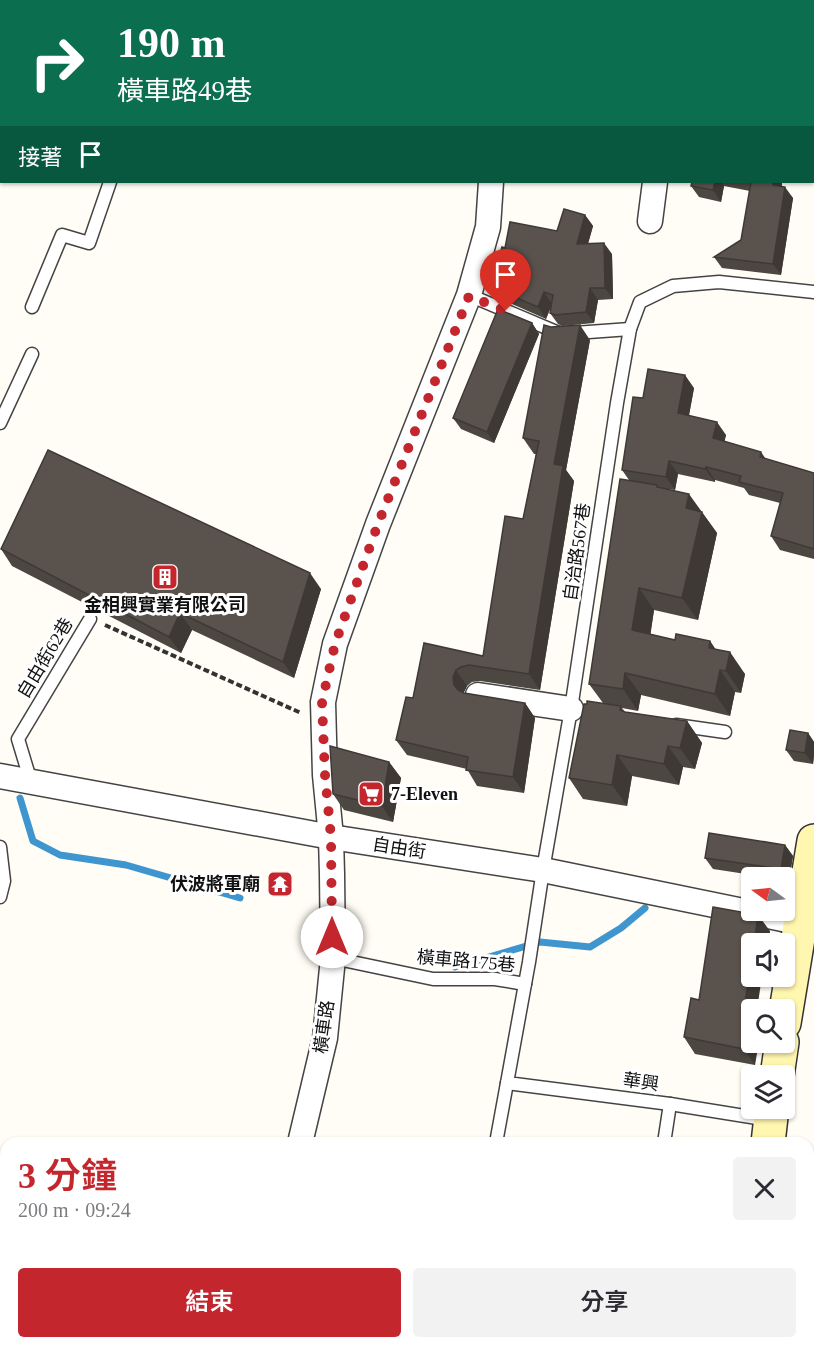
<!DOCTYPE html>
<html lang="zh-TW">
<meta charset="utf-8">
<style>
body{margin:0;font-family:"Times New Roman","Noto Sans TC",serif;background:#f2f2f3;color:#2b2b33;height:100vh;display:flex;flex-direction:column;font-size:22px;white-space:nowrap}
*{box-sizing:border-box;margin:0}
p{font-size:20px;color:#7c7c81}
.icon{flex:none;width:33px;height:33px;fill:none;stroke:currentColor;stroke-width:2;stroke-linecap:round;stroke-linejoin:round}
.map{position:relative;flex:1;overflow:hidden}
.panel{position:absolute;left:0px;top:1137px;width:814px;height:212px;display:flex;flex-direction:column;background:#fff;border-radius:18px 18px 0 0;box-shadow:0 2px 4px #0004}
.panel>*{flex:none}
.top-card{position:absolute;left:0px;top:0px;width:814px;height:183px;box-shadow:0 2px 4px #0004;background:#0b6e4f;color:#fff;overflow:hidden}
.needle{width:39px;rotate:285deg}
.tools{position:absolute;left:741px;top:867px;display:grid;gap:12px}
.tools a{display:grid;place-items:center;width:54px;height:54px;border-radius:6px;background:#fff;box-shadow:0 2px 4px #0004;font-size:30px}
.pin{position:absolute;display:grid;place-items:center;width:51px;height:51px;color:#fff;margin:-62px -26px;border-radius:50% 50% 50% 0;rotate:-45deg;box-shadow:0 0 6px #0007}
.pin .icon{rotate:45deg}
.me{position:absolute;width:66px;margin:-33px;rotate:0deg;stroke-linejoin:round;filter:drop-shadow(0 0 4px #0008)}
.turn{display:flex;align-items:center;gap:21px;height:126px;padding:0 18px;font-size:27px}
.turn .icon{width:78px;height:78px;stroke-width:2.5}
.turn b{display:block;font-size:42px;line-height:51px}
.then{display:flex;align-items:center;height:57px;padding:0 18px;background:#0003;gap:12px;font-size:22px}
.round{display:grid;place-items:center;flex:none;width:63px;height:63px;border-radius:6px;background:#f2f2f3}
.summary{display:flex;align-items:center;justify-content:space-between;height:102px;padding:0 18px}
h1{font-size:36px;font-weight:600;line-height:45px;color:#c4262e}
.button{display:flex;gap:12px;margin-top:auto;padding:12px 18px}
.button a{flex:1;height:69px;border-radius:6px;background:#c4262e;color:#fff;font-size:24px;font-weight:600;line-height:69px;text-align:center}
.button a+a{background:#f2f2f3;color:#2b2b33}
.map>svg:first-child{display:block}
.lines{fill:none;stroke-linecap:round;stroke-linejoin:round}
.stream{stroke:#3f96cf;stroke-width:7}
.lane-casing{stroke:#444;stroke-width:15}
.street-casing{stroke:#444;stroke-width:27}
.secondary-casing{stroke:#333;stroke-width:36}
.path{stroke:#333;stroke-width:4;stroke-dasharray:6 3;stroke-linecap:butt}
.lane{stroke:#fff;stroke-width:12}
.street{stroke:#fff;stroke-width:24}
.secondary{stroke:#fff6b0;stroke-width:33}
.wall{fill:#4d4742}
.shaded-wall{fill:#3f3936}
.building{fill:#5a524d;stroke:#3f3936;stroke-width:1.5}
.route{stroke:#c4262e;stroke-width:10;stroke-dasharray:0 18}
.labels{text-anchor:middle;stroke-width:6;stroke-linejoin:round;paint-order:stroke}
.street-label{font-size:18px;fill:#111;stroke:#fff}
.poi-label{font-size:18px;font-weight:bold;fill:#111;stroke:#fff}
</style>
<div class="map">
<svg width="814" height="1348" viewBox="0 0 814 1348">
<rect width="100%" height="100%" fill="#fffdf5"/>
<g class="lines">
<!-- stream -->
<g class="stream">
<polyline points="20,798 33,841 60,855 126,865 240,898"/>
<polyline points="455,967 540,942 590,947 621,928 645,908"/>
</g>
<!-- lane casing -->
<g class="lane-casing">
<g id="lane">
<polyline points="167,0 167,2"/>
<polyline points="690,2 690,0"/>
<polyline points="469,295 561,334 630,329"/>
<polyline points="32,307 62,235 89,243 110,182"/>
<polyline points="0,423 32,354"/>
<polyline points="676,725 725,732"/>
<polyline points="31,782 18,739 90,619"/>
<polyline points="0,847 4,881 0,897"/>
<polyline points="333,958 433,979 495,979 525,984"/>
<polyline points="769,1120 670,1104 507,1083 529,962 543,870 571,709 617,403 630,329 640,302 673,286 719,282 814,292"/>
<polyline points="496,1143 507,1083"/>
<polyline points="664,1143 670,1104"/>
<polyline points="808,1181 814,1183"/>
<polyline points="808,1336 814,1337"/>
<polyline points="420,1348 422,1342"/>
</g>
</g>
<!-- street casing -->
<g class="street-casing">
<g id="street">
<polyline points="496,2 496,0"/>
<polyline points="650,221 655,182"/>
<polyline points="478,695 571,709"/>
<polyline points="0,776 331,837 543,870 797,922 799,925"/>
<polyline points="300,1143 325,1038 333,958 332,874 331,837 325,775 323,702 335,644 378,524 469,295 488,227 491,182"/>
<polyline points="247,1348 249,1342"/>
</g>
</g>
<!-- secondary casing -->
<g class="secondary-casing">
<g id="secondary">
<polyline points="79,0 92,2"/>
<polyline points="813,89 814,89"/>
<polyline points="784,1023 814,841"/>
<polyline points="777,1076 782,1042"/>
<polyline points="768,1143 772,1108"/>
<polyline points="736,1348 737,1342"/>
</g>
</g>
<!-- path -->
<polyline class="path" points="105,625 301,713"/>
<!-- lane -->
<use href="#lane" class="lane"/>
<!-- street -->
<use href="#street" class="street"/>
<!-- secondary -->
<use href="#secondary" class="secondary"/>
</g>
<!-- wall -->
<g class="wall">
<polygon points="692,182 782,182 782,187 793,198 781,275 722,268 714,257 741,240 750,191 724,186 721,202 699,197 691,186"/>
<polygon points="585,215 593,226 588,243 612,254 613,299 598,300 594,323 562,326 558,324 550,313 552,304 546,319 512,304 505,293 508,286 501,284 494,273 505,248 557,231"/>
<polygon points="532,323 539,334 494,443 461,429 453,418"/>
<polygon points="590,340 566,470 574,481 540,690 480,681 472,682 467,686 464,692 464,693 525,703 535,718 524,793 477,786 467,769 407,755 396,740 413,698 424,643 483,656 523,519 536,454 534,454 523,438"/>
<polygon points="694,388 689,415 726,435 724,442 766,459 814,473 814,559 780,550 771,536 780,503 749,495 744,488 715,480 715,482 678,474 675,490 667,489 701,511 717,533 698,620 654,610 650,635 675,640 710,641 715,649 745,674 741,693 735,692 730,716 641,695 638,711 622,708 625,712 687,721 702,743 695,769 683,767 679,785 632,776 627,806 583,799 569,778 587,704 603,703 589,684 629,480 622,470 643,398"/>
<polygon points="1,549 321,589 294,678 192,630 181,653 12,566"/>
<polygon points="808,733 814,742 814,755 813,764 794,761 786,750"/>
<polygon points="389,762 401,778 393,822 344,810 333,794"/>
<polygon points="785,845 793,856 789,880 784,879 784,878 772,878 713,869 705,858"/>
<polygon points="770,931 752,1010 755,1065 695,1054 684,1037 699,1000"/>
</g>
<!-- shaded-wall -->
<g class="shaded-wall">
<polygon points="715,182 721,182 724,186 721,202 713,190"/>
<polygon points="773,182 782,182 780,196 773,185"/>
<polygon points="785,187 793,198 781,275 773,264"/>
<polygon points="585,215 593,226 585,255 577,244"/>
<polygon points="604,243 612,254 613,299 605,288"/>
<polygon points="590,288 598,300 594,323 586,312"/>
<polygon points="544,292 552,304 546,319 538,307"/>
<polygon points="532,323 539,334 494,443 487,432"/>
<polygon points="580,325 590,340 566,470 574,481 540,690 529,674 554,464"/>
<polygon points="685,375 694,388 687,426 678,413"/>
<polygon points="717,422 726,435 722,452 713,438"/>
<polygon points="761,452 770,465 760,457"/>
<polygon points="669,461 678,474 675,490 666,477"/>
<polygon points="706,467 715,480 715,482 705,469"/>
<polygon points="689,494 717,533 698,620 682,598 686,508"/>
<polygon points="310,573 321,589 294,678 283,662"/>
<polygon points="639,588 654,610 648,652 632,630"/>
<polygon points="180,613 192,630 181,653 169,637"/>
<polygon points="710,641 725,663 709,648"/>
<polygon points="730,652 745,674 741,693 726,671"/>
<polygon points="456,670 467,686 464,692 465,701 454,685 453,677"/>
<polygon points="720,670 735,692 730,716 715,694"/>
<polygon points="625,673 641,695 638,711 623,689"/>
<polygon points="525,703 535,718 524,793 513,777"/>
<polygon points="687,721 702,743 695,769 680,748"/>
<polygon points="808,733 814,742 814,755 813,764 805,753"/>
<polygon points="668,746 683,767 679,785 664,764"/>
<polygon points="617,755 632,776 627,806 612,785"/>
<polygon points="389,762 401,778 393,822 382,806"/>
<polygon points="785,845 793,856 789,880 781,869"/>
<polygon points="758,915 770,931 768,944 754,944"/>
<polygon points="752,957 752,976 762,976 757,1010 752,1010 752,1042 759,1042 755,1065 744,1049 744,1008"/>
</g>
<!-- building -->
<g class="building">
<polygon points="692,182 715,182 713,190 691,186"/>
<polygon points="750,182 773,182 773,185 785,187 773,264 714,257 741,240 751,182"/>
<polygon points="564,209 585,215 577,244 604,243 605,288 590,288 586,312 555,315 550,313 553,295 544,292 538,307 505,293 511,278 494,273 502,247 505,248 510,222 557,231"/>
<polygon points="498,309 532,323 487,432 453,418"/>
<polygon points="544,325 551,327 580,325 554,464 563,466 529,674 469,665 461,667 456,670 453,677 454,685 458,690 464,693 525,703 513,777 466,770 468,757 396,740 406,697 413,698 424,643 483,656 505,516 523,519 539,441 523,438"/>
<polygon points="648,369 685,375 678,413 717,422 713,438 761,452 760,457 814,473 814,549 771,536 783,493 739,482 741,476 706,467 705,469 669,461 666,477 622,470 633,397 643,398"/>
<polygon points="48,450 310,573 283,662 180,613 169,637 1,549"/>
<polygon points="620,479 657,485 657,487 689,494 686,508 702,512 682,598 639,588 632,630 675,640 676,634 710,641 709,648 730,652 726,671 720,670 715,694 625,673 623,689 589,684"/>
<polygon points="587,701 621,706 620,710 625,712 687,721 680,748 668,746 664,764 617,755 612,785 569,778 584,704 587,704"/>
<polygon points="790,730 808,733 805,753 786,750"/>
<polygon points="330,746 389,762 382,806 333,794"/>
<polygon points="709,833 785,845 781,869 705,858"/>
<polygon points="713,907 758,915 754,944 752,944 752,957 744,1008 751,1010 744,1049 684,1037 691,998 699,1000"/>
</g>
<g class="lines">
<!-- route -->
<polyline class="route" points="332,937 331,837 325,775 322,702 335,644 378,524 469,296 506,311"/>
</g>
<!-- icons -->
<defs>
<g id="building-square" transform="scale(1.35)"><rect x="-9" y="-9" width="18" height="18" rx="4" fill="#c4262e" stroke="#fff"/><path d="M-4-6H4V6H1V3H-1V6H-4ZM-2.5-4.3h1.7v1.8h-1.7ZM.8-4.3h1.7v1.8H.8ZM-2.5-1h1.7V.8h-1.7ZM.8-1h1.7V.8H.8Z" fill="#fff"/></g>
<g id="supermarket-square" transform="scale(1.35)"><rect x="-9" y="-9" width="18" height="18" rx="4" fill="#c4262e" stroke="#fff"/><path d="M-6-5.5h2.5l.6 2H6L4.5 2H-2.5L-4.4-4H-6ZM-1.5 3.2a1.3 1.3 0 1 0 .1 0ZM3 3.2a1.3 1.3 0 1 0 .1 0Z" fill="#fff"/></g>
<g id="temple-square" transform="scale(1.35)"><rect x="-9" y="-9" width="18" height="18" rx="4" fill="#c4262e" stroke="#fff"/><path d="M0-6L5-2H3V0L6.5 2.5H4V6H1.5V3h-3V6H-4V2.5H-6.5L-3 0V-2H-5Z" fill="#fff"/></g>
</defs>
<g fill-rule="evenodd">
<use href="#building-square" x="165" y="577"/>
<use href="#supermarket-square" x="371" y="794"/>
<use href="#temple-square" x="280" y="884"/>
</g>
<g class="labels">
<!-- street labels -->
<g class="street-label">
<text transform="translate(577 552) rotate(-82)" y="6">自治路567巷</text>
<text transform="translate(45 658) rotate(-59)" y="6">自由街62巷</text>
<text transform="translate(399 848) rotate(9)" y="6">自由街</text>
<text transform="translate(466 961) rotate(5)" y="6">橫車路175巷</text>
<text transform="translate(324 1027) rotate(-82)" y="6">橫車路</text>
<text transform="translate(641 1082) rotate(8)" y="6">華興</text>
</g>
<!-- poi labels -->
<g class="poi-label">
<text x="165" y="611">金相興實業有限公司</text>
<text x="391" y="800" text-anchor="start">7-Eleven</text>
<text x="260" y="890" text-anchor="end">伏波將軍廟</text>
</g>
</g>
</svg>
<div class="tools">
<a><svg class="needle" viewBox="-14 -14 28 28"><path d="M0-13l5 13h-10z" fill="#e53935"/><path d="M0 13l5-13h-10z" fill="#7c7c81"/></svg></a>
<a><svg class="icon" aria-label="sound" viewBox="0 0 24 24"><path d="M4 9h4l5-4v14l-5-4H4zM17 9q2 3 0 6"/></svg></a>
<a><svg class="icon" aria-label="search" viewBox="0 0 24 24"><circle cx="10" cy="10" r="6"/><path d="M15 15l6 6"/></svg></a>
<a><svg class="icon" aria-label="layers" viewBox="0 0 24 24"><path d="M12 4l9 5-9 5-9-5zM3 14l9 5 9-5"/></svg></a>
</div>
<div class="pin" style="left:506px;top:311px;background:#d93025"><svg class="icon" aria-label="arrive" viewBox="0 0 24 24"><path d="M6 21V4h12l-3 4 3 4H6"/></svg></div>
<svg class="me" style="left:332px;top:937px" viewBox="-20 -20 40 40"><circle r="19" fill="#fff"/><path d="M0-13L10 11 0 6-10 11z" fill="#c4262e"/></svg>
<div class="top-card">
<div class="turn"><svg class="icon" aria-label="right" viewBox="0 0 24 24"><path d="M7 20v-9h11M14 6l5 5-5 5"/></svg><div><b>190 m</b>橫車路49巷</div></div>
<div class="then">接著<svg class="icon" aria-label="arrive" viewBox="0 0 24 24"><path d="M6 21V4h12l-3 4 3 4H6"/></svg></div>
</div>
<section class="panel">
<div class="summary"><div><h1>3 分鐘</h1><p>200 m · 09:24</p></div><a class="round"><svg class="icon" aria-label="close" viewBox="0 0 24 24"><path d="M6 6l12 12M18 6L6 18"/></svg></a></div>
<div class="button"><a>結束</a><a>分享</a></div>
</section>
</div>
